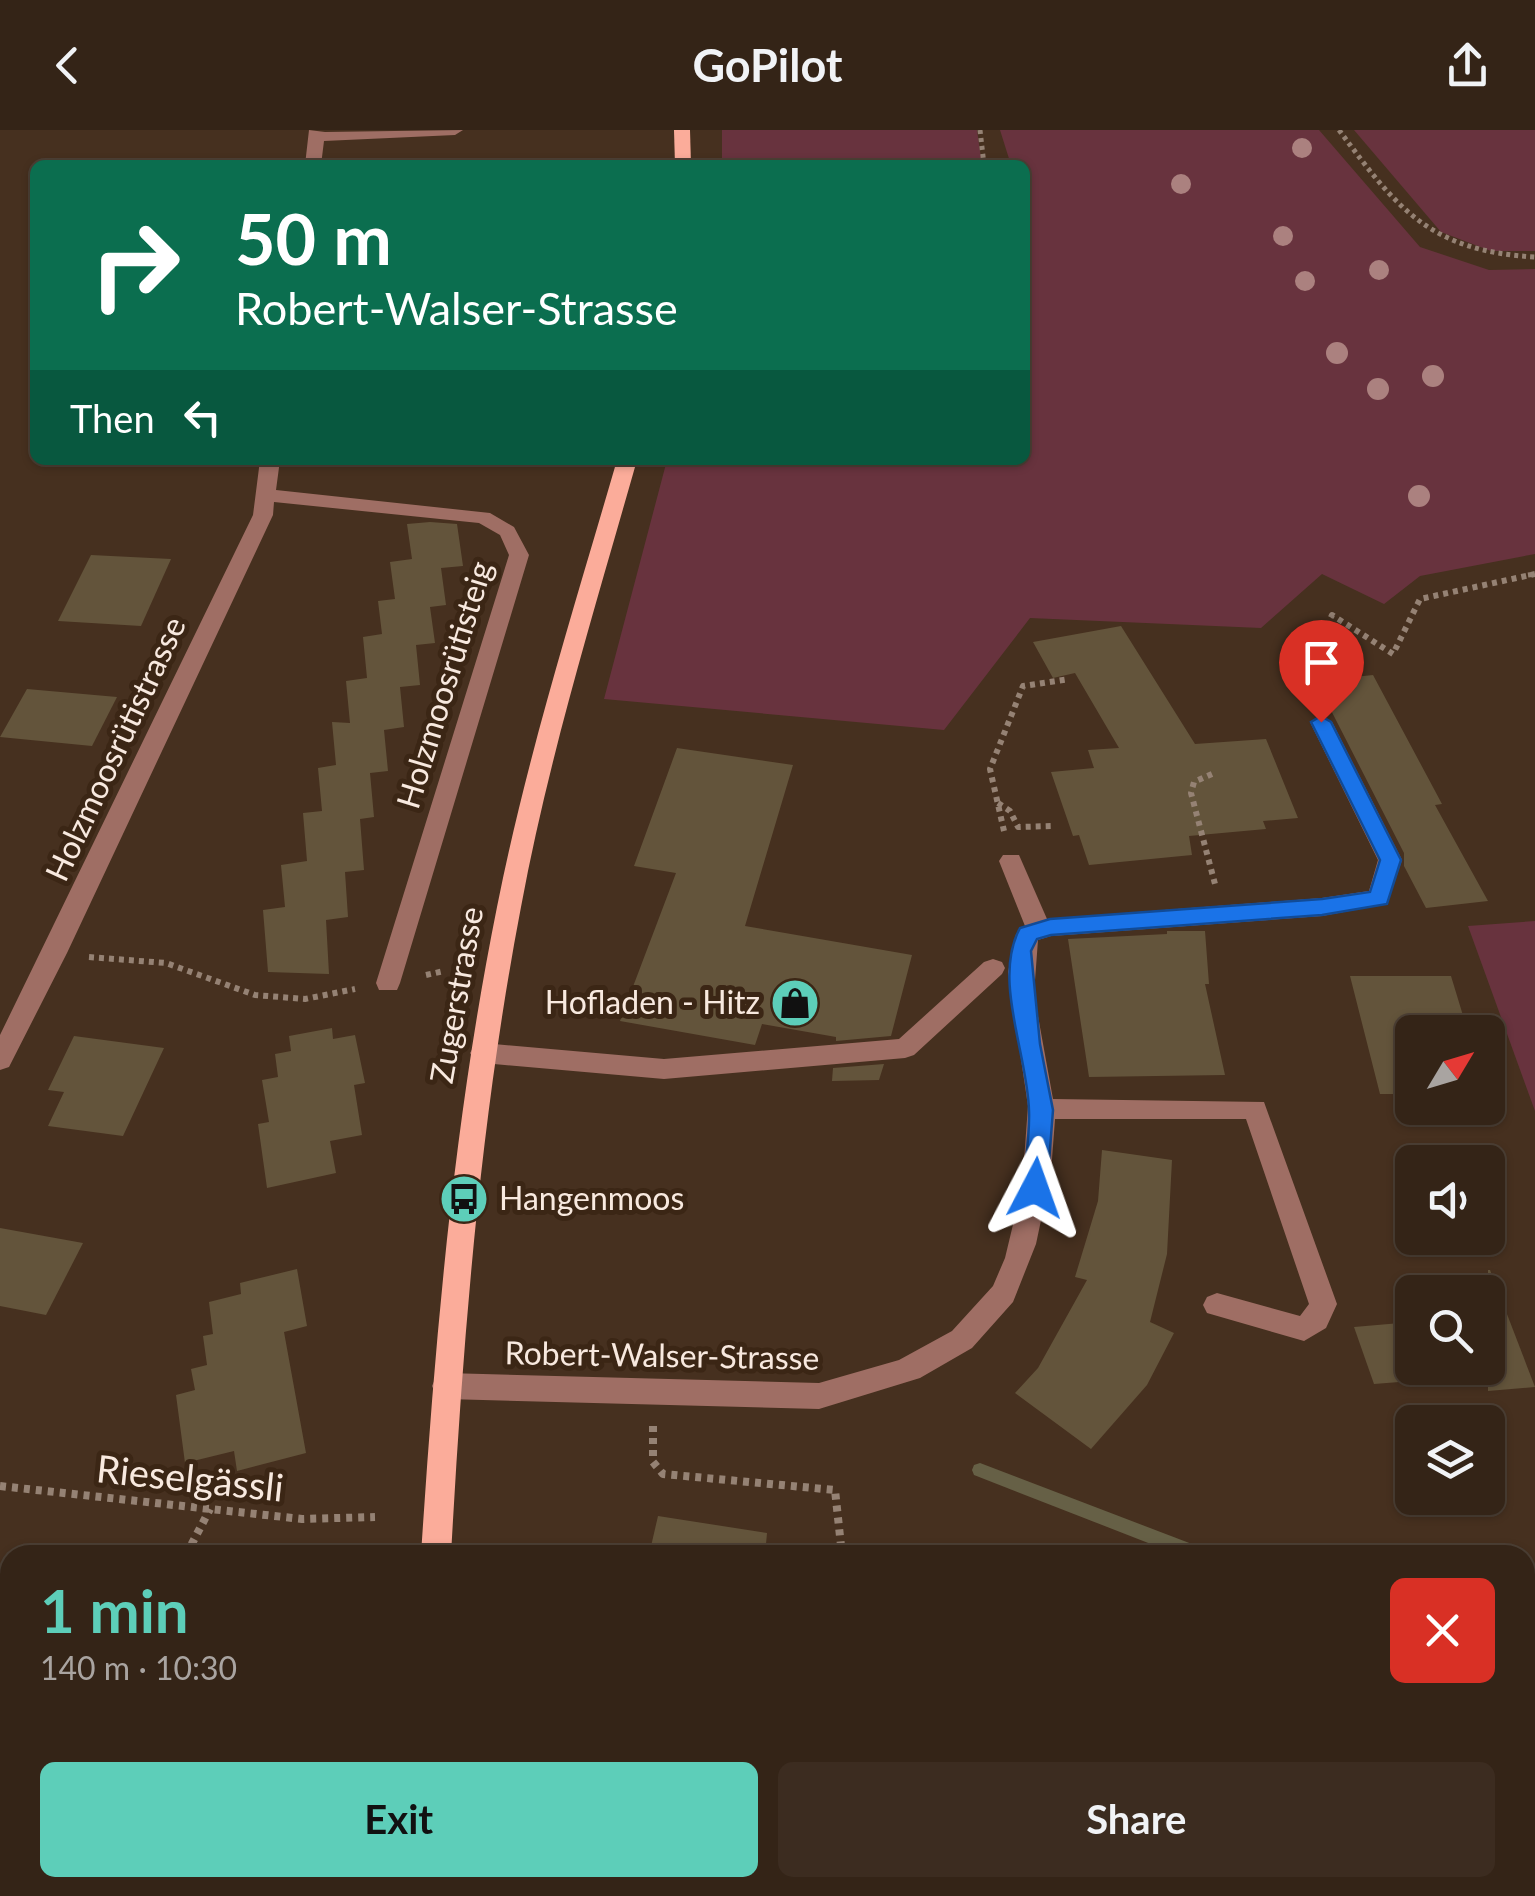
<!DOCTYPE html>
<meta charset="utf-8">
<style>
body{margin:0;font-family:Lato,sans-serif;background:#3c2c20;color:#f1f3f6;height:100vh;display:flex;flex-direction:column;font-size:38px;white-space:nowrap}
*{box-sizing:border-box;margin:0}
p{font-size:32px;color:#a9a4a1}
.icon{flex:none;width:55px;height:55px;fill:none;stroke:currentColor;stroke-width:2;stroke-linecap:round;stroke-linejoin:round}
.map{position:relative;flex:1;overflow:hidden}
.drawer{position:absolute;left:0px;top:1415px;width:1535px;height:352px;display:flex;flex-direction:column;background:#342417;border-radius:30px 30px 0 0;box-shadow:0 2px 8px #0004,0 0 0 2px #4e4136}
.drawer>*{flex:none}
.hud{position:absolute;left:30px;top:30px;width:1000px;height:305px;border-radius:15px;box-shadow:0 2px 8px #0004,0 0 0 2px #4e4136;background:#0b6e4f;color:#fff;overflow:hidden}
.needle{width:65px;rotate:52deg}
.controls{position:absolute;left:1395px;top:885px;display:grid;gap:20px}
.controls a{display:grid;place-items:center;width:110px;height:110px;border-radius:15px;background:#342417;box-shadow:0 2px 8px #0004,0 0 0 2px #4e4136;font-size:50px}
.pin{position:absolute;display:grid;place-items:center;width:85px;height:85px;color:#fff;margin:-102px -42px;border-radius:50% 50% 50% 0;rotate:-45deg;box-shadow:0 0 10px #0007}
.pin .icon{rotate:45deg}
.me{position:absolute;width:110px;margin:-55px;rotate:4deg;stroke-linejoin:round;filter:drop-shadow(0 0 8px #0008)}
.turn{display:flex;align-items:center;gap:35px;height:210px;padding:0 40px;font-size:45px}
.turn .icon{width:130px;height:130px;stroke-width:2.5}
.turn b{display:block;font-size:70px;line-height:85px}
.then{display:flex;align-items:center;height:95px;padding:0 40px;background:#0003;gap:20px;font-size:38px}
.round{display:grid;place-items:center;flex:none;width:105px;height:105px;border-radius:15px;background:#3c2c20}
.summary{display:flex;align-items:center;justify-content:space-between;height:170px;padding:0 40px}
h1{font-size:60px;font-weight:700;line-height:75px;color:#5dceb9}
.action{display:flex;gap:20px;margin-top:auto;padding:20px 40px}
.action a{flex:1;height:115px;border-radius:15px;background:#5dceb9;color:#111;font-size:40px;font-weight:700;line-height:115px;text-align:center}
.action a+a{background:#3c2c20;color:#f1f3f6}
header{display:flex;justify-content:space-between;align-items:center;height:130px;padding:0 40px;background:#342417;font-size:45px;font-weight:700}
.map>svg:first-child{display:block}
.green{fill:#68333e}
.forest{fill:#8e515c}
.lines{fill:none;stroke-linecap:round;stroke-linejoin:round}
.stream{fill:#666046;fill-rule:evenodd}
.building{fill:#63543b}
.path-far2{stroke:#958274;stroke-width:5;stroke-dasharray:4 4;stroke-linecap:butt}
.path-far1{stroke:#958274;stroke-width:6;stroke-dasharray:5 5;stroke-linecap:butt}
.path{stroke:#958274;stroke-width:8;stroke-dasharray:6 6;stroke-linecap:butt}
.minor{fill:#9f6e64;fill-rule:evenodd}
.major{fill:#fbac9a;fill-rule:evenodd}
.tree{fill:#ab817f}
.route{fill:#1a73e8;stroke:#114b97;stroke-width:2.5}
.labels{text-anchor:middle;stroke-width:10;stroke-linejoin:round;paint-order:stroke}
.street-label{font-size:32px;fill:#f8e9df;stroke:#3b2615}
.poi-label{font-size:32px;fill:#f8e9df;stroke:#3b2615;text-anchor:end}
.near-street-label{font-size:38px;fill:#f8e9df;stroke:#3b2615}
</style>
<header><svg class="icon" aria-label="back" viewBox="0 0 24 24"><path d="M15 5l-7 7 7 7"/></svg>GoPilot<svg class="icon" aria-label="share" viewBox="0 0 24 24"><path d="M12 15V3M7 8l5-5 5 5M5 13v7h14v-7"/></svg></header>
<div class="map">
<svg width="1535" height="1766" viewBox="0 0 1535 1766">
<rect width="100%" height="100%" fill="#46301f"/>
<!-- green -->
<g class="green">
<polygon points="722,0 977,0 982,35 722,35"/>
<polygon points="1000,0 1319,0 1420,117 1489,140 1535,139 1535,424 1420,446 1384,474 1322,444 1261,498 1030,488 944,600 604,569 667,330 1025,330 1025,35 1011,35"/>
<polygon points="1354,0 1535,0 1535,121 1491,121 1441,102"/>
<polygon points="1535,791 1535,981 1468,796"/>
</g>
<!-- forest -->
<polygon class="forest" points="1525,1477 1535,1479 1535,1766 1442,1766 1438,1758 1525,1758"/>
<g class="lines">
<!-- stream -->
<g class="stream">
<polygon points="980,1333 1205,1419 1207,1425 1179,1425 974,1345 972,1340 974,1335"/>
<polygon points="1525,1609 1535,1613 1535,1631 1525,1627"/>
</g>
</g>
<!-- building -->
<g class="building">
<polygon points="430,392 457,394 463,436 441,438 446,475 430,477 435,513 416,515 420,555 400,557 404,597 384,600 388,641 370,643 374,687 360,689 364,740 345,742 348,787 326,790 329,844 268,842 263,780 285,777 281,735 307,731 303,683 322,681 318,638 336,635 332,592 350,593 346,551 367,548 363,507 382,504 378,471 395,469 390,432 412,429 407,394"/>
<polygon points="91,425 171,429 141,496 58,491"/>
<polygon points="1121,496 1195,614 1266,609 1298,688 1263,691 1266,699 1189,706 1192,725 1089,735 1079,705 1073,706 1051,642 1094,638 1088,620 1119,618 1075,543 1053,548 1033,512"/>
<polygon points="1373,545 1442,674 1435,675 1488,771 1426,778 1404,736 1404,723 1316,551"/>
<polygon points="27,559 117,567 92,616 0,607"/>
<polygon points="677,618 793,635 745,796 912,825 891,906 836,911 836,907 762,894 755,915 620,891 676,743 634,736"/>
<polygon points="1167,801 1205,801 1209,854 1205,854 1225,945 1089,947 1068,809 1167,804"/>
<polygon points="1350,846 1451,846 1468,902 1412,902 1412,964 1380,964"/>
<polygon points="332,898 333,909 355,905 365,953 354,955 362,1005 330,1011 336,1043 267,1058 258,994 269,992 262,950 278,947 275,924 291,921 289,906"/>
<polygon points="74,906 164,918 123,1006 48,996 64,962 48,960"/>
<polygon points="884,934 879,950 832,951 833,938"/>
<polygon points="1102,1020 1172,1030 1167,1124 1150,1192 1174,1203 1147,1255 1091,1319 1015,1263 1038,1238 1087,1150 1075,1147 1098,1071"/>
<polygon points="0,1098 83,1113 46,1185 0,1176"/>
<polygon points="297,1139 307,1196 284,1202 306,1323 237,1341 234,1321 185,1333 176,1265 195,1260 191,1239 207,1235 203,1206 213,1204 209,1172 241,1164 240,1153"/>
<polygon points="1488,1140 1490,1140 1535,1257 1488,1261"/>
<polygon points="1412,1192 1412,1251 1374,1254 1354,1197"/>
<polygon points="658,1386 767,1403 765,1425 649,1425"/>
</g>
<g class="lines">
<!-- path-far2 -->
<g class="path-far2">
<polyline points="980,0 984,35"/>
<path d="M1339,0C1398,80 1430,121 1535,127"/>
<polyline points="1528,445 1535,444"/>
</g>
<!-- path-far1 -->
<g class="path-far1">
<polyline points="1307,569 1300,556 1332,485 1393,524 1420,469 1535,444"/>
<polyline points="1212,644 1194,652 1191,663 1215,754"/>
<polyline points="998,673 1010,681 1018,697 1053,696"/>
<polyline points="1004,701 990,639 1023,556 1069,549"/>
<polyline points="89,827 166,833 255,865 305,869 355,859"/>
<polyline points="426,845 444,841"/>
</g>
<!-- path -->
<g class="path">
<polyline points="653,1296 653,1332 663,1344 835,1360 842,1425"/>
<polyline points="0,1356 302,1389 375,1387"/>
<polyline points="186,1425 210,1379"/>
<polyline points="879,1758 880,1766"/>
<polyline points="69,1766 72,1758"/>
</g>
<!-- minor -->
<g class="minor">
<polygon points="309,0 325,2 463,0 455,5 324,11 321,35 305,35"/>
<polygon points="260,330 280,330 276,360 490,383 514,397 529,425 400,853 397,860 379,860 376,853 509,425 500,405 479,393 274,372 273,385 67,823 9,937 0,940 0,905 253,385"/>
<polygon points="1321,585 1332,592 1402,730 1387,774 1322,786 1051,806 1038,810 1034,864 1053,969 1264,972 1337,1174 1326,1198 1304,1211 1207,1183 1203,1175 1207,1167 1217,1163 1300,1186 1309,1174 1246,989 1055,989 1051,1043 1036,1114 1013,1172 972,1218 920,1248 819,1279 446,1269 436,1265 432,1256 436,1247 446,1243 819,1253 899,1230 952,1201 993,1156 1005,1128 1022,1057 1028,976 1008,842 1016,804 1025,796 999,731 1003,725 1019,725 1047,789 1322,768 1369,761 1378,730 1310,592"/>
<polygon points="993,829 1002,832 1005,838 1002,844 914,925 905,928 664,949 483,933 474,930 470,923 474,916 483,913 664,929 899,909 984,832"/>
</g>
<!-- major -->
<g class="major">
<polygon points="674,0 690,0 691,35 675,35"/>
<path d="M617,330H637C595,478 549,626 521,777C480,991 463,1209 451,1425H421C435,1208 454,990 497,777C527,626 574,478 617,330Z"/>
<rect x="418" y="1758" width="34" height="8"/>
</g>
</g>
<!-- trees -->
<g class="tree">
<circle cx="1302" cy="18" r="10"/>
<circle cx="1181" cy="54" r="10"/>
<circle cx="1283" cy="106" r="10"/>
<circle cx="1379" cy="140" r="10"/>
<circle cx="1305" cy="151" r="10"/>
<circle cx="1337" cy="223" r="11"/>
<circle cx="1433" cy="246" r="11"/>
<circle cx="1378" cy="259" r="11"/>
<circle cx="1419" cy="366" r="11"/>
</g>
<!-- route -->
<path class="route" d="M1321,586L1331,592L1401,730L1387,774L1322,785L1051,805L1037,809L1031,821L1040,914L1053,980L1047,1058L1044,1065H1027L1023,1058C1025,1033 1030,1006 1029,981C1028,925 992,849 1020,798L1050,789L1322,769L1370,762L1380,730L1311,592Z"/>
<!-- icons -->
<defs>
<g id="shop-disc" transform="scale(2.5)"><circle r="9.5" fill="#5dceb9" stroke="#3b2615"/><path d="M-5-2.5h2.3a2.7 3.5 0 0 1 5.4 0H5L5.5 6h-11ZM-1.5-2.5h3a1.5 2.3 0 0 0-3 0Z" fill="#111"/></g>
<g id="bus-disc" transform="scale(2.5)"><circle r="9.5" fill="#5dceb9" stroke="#3b2615"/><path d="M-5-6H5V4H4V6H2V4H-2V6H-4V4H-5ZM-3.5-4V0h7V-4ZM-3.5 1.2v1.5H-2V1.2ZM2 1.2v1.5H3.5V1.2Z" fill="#111"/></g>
</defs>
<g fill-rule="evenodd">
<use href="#shop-disc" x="795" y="873"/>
<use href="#bus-disc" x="464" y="1069"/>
</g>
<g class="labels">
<!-- street labels -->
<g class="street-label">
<text transform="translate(445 555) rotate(-73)" y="11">Holzmoosrütisteig</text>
<text transform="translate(116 619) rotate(-65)" y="11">Holzmoosrütistrasse</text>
<text transform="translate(457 865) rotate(-80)" y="11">Zugerstrasse</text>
<text transform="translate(662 1226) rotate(1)" y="11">Robert-Walser-Strasse</text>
</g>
<!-- poi labels -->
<g class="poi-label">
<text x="760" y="884">Hofladen - Hitz</text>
<text x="499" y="1080" text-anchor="start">Hangenmoos</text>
</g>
<!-- near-street labels -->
<g class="near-street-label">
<text transform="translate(190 1349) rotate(6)" y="13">Rieselgässli</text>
</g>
</g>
</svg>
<div class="controls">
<a><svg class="needle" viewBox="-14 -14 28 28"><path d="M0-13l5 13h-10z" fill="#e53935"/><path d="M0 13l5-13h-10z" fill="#a9a4a1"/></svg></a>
<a><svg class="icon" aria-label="sound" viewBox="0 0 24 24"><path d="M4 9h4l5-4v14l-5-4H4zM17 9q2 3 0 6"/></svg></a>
<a><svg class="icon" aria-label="search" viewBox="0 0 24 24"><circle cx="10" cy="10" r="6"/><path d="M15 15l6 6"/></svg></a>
<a><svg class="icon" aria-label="layers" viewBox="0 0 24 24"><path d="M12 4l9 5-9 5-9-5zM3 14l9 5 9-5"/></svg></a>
</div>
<div class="pin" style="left:1321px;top:592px;background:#d93025"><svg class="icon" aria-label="arrive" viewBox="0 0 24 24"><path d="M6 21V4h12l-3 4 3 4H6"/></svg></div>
<svg class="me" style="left:1035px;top:1058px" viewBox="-20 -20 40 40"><path d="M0-17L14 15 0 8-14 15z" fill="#1a73e8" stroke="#fff" stroke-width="4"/></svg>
<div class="hud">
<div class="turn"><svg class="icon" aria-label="right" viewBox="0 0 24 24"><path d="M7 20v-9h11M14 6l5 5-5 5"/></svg><div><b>50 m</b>Robert-Walser-Strasse</div></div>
<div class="then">Then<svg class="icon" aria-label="left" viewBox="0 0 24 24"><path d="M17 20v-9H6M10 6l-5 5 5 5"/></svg></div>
</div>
<section class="drawer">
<div class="summary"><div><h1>1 min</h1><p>140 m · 10:30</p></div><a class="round" style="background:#d93025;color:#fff"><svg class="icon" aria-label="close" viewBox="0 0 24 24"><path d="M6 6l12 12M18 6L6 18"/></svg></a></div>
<div class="action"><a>Exit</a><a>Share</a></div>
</section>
</div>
